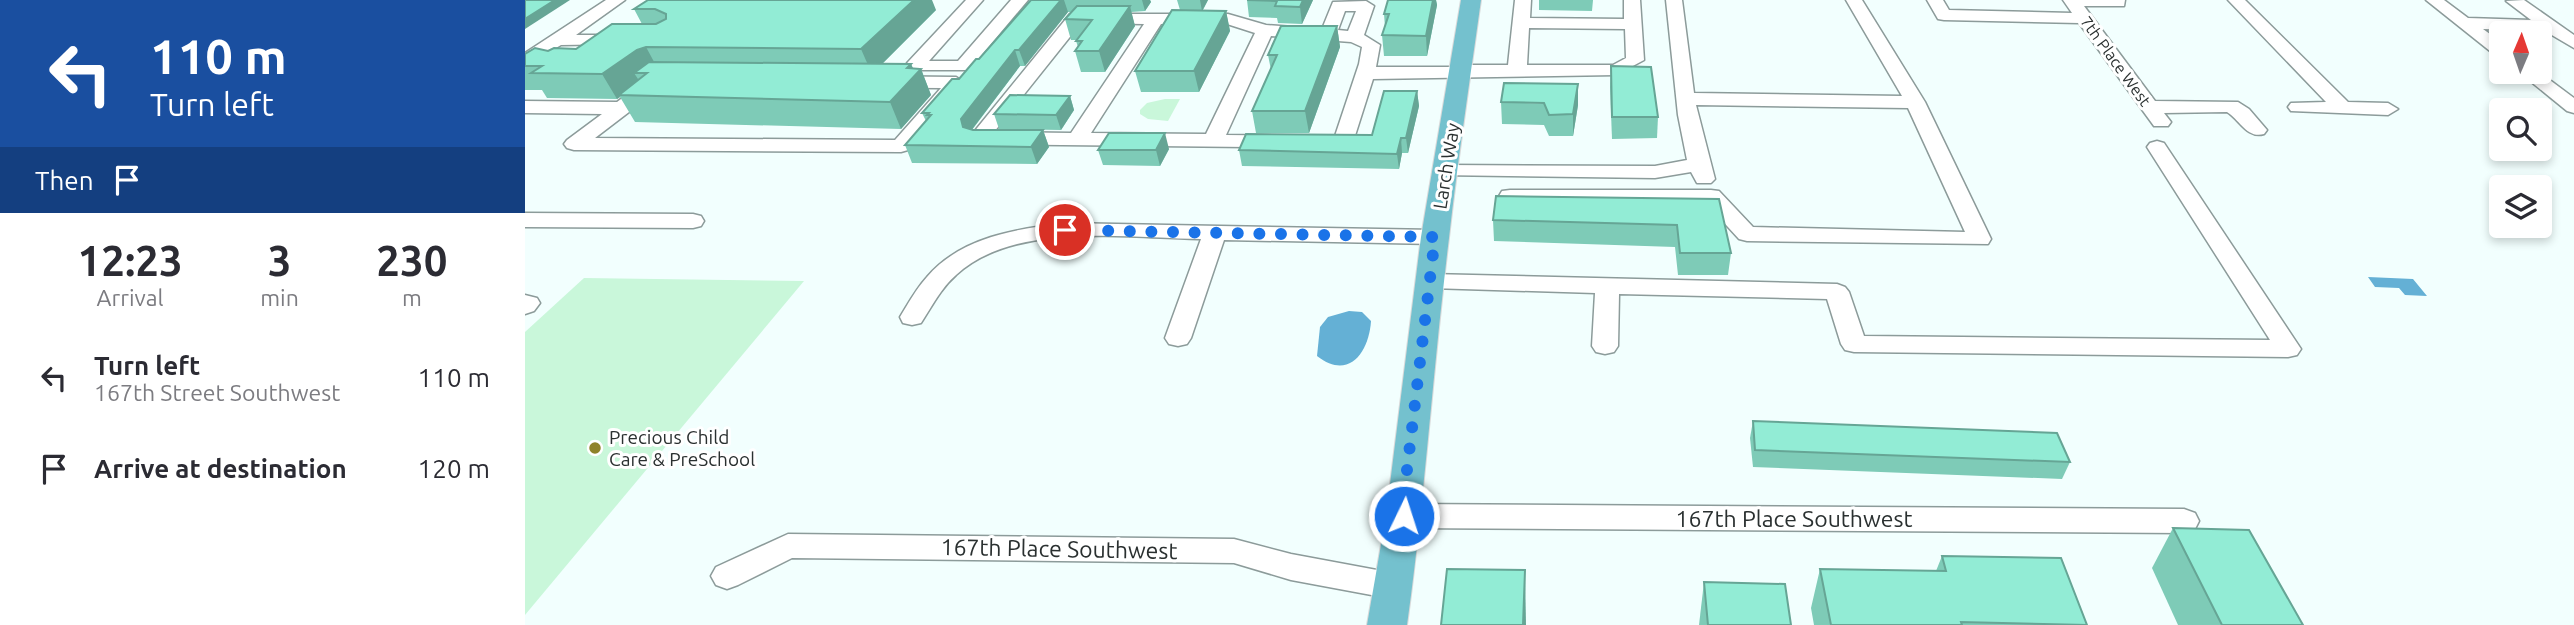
<!DOCTYPE html>
<style>
body{margin:0;font-family:Ubuntu,sans-serif;background:#f2f2f3;color:#2b2b33;height:100vh;display:flex;flex-direction:column;font-size:26px;white-space:nowrap}
*{box-sizing:border-box;margin:0}
p{font-size:23px;color:#7c7c81}
.icon{flex:none;width:38px;height:38px;fill:none;stroke:currentColor;stroke-width:2;stroke-linecap:round;stroke-linejoin:round}
.map{position:relative;flex:1;overflow:hidden}
.side{display:flex;flex-direction:column;background:#fff;width:525px}
.side>*{flex:none}
.guide{background:#1a4fa0;color:#fff;overflow:hidden}
.needle{width:46px;rotate:2deg}
.controls{position:absolute;left:1964px;top:21px;display:grid;gap:14px}
.controls a{display:grid;place-items:center;width:63px;height:63px;border-radius:7px;background:#fff;box-shadow:0 4px 10px #0003;font-size:35px}
.pin{position:absolute;display:grid;place-items:center;width:60px;height:60px;color:#fff;margin:-30px;border:4px solid #fff;border-radius:50%;box-shadow:0 2px 7px #0007}
.me{position:absolute;width:77px;margin:-38px;rotate:4deg;stroke-linejoin:round;filter:drop-shadow(0 0 5px #0008)}
.turn{display:flex;align-items:center;gap:24px;height:147px;padding:0 35px;font-size:32px}
.turn .icon{width:91px;height:91px;stroke-width:2.5}
.turn b{display:block;font-size:49px;line-height:60px}
.then{display:flex;align-items:center;height:66px;padding:0 35px;background:#0003;gap:14px;font-size:26px}
.eta{display:flex;justify-content:space-evenly;align-items:center;height:119px;text-align:center}
.eta b{font-size:42px;font-weight:600;line-height:49px}
ul{padding:0;list-style:none}
li{display:flex;align-items:center;gap:21px;height:91px;padding:0 35px}
li div{flex:1}
li b{display:block;font-size:26px}
li em{font-style:normal}
main{display:flex;flex:1;min-height:0}
.map>svg:first-child{display:block}
.green{fill:#c9f7da}
.water{fill:#64b0d5}
.lines{fill:none;stroke-linecap:round;stroke-linejoin:round}
.minor-casing{stroke:#8c9b9a;stroke-width:3}
.major-casing{stroke:#d9dada;stroke-width:2}
.minor{fill:#fff;fill-rule:evenodd}
.major{fill:#74c1ce;fill-rule:evenodd}
.wall{fill:#7ecbb7}
.shaded-wall{fill:#66a595}
.building{fill:#92ecd5;stroke:#66a595;stroke-width:2}
.route{stroke:#1a73e8;stroke-width:12;stroke-dasharray:0 21.6}
.poi-dot{fill:#8e8229;stroke:#fff;stroke-width:2.5}
.labels{text-anchor:middle;stroke-width:6;stroke-linejoin:round;paint-order:stroke}
.far-street-label{font-size:16px;fill:#2a3030;stroke:#fff}
.street-label{font-size:19px;fill:#2a3030;stroke:#fff}
.poi-label{font-size:19px;fill:#2a3030;stroke:#fff;text-anchor:start}
.near-street-label{font-size:23px;fill:#2a3030;stroke:#fff}
</style>
<main>
<section class="side">
<div class="guide">
<div class="turn"><svg class="icon" aria-label="left" viewBox="0 0 24 24"><path d="M17 20v-9H6M10 6l-5 5 5 5"/></svg><div><b>110 m</b>Turn left</div></div>
<div class="then">Then<svg class="icon" aria-label="arrive" viewBox="0 0 24 24"><path d="M6 21V4h12l-3 4 3 4H6"/></svg></div>
</div>
<div class="eta">
<div><b>12:23</b><p>Arrival</p></div>
<div><b>3</b><p>min</p></div>
<div><b>230</b><p>m</p></div>
</div>
<ul>
<li><svg class="icon" aria-label="left" viewBox="0 0 24 24"><path d="M17 20v-9H6M10 6l-5 5 5 5"/></svg><div><b>Turn left</b><p>167th Street Southwest</p></div><em>110 m</em></li>
<li><svg class="icon" aria-label="arrive" viewBox="0 0 24 24"><path d="M6 21V4h12l-3 4 3 4H6"/></svg><div><b>Arrive at destination</b></div><em>120 m</em></li>
</ul>
</section>
<div class="map">
<svg width="2049" height="625" viewBox="0 0 2049 625">
<rect width="100%" height="100%" fill="#f2fffe"/>
<!-- green -->
<g class="green">
<polygon points="640,99 655,99 643,121 623,119 615,114 615,110 622,103"/>
<polygon points="59,278 279,281 0,615 0,332"/>
</g>
<!-- water -->
<g class="water">
<polygon points="1843,277 1888,279 1902,296 1880,295 1874,288 1850,287"/>
<path d="M824,311L837,312L846,321C844,352 824,381 792,356L795,327L803,317Z"/>
</g>
<g class="lines">
<!-- minor casing -->
<g class="minor-casing">
<g id="minor">
<polygon points="81,0 100,0 51,35 94,35 100,36 103,40 100,44 36,45 0,66 0,53"/>
<polygon points="441,0 458,0 404,61 433,61 486,0 503,0 444,70 383,70 380,66 383,62"/>
<path d="M990,0H1006L1005,18L1099,19V0H1115L1119,60L1091,75L848,79L828,142L825,146L818,148L454,144L447,142L444,138L545,14H703L741,25L797,29L808,2L841,1L849,6L839,35L855,45L851,67H929L936,65H983ZM820,11H831L823,31L813,30ZM556,23L619,24L546,133L469,132ZM636,24H702L730,33L681,134L566,133ZM1004,28L1100,29L1101,58L1088,65H1002ZM746,36L826,42L837,47L834,64L810,136L701,135Z"/>
<polygon points="1141,0 1157,0 1169,93 1377,96 1321,0 1337,0 1400,102 1466,239 1463,244 1222,241 1214,239 1180,202 985,202 977,201 974,196 977,191 985,190 1186,190 1194,191 1228,227 1440,232 1383,108 1171,105 1190,179 1186,183 1172,183 1166,172 1130,178 913,175 910,171 913,167 920,165 1130,166 1162,160 1153,115"/>
<path d="M1402,0H1418L1424,10L1547,13L1538,0H1600L1599,6H1559L1630,101L1713,102L1724,109L1742,130L1739,134C1722,139 1715,120 1702,112L1639,113L1646,122L1643,126H1629L1554,23L1419,20L1413,19Z"/>
<polygon points="1703,0 1720,0 1823,102 1863,103 1873,109 1863,115 1766,111 1763,107 1766,103 1801,102"/>
<polygon points="1901,0 1919,0 1943,18 2006,20 1981,1 1999,0 2049,35 2049,48 2020,31 1958,29 1976,42 1976,56 1970,55"/>
<polygon points="1994,72 2014,72 2049,98 2049,113 2042,111"/>
<path d="M134,74L431,77L440,83L383,150L376,152L49,150L42,148L39,144L42,140L77,114L0,113V101L92,102L127,76ZM138,86L416,88L370,140L70,138Z"/>
<polygon points="1632,141 1639,143 1772,343 1776,349 1772,355 1763,357 1329,352 1320,350 1316,344 1302,299 1094,294 1093,346 1089,352 1080,354 1071,352 1067,346 1070,293 905,288 897,286 893,281 897,276 905,274 1312,284 1320,287 1324,292 1339,336 1745,340 1622,147 1625,143"/>
<polygon points="0,213 168,214 176,216 179,221 176,226 168,228 0,227"/>
<path d="M540,223L910,230L918,232L921,237L918,242L910,244L699,240L666,338L662,344L653,346L644,344L640,338L676,239C603,238 489,221 431,275C416,288 407,306 396,323L387,325L378,323L375,317C383,304 391,289 402,277C436,237 491,229 540,223Z"/>
<polygon points="0,295 12,298 15,303 9,311 0,314"/>
<polygon points="879,504 1659,509 1670,513 1674,521 1670,529 1659,533 879,528 868,524 864,516 868,508"/>
<polygon points="263,534 709,539 766,554 868,573 879,577 884,586 879,595 868,599 766,580 709,563 267,558 213,585 202,589 191,585 186,576 191,567"/>
</g>
</g>
<!-- major casing -->
<g class="major-casing">
<path id="major" d="M936,0H956C945,79 933,158 924,238C908,367 900,496 882,625H842L861,516L896,237Z"/>
</g>
<!-- minor -->
<use href="#minor" class="minor"/>
<!-- major -->
<use href="#major" class="major"/>
</g>
<!-- wall -->
<g class="wall">
<polygon points="536,0 625,0 626,2 620,11 606,12 610,26 580,72 556,72 550,51 553,47 551,41 553,40 546,40 540,19 546,12 543,12 500,66 495,66 447,130 518,130 524,147 512,164 387,163 380,145 401,121 397,113 454,59"/>
<polygon points="652,0 683,0 678,10 701,11 705,31 674,92 616,92 610,71 655,10"/>
<polygon points="722,0 788,0 777,24 753,23 752,18 724,17"/>
<polygon points="863,0 911,0 912,5 902,56 859,56 857,35 860,27 859,14"/>
<polygon points="1014,0 1068,0 1067,11 1014,10"/>
<polygon points="109,9 411,10 357,64 386,64 388,68 396,69 406,95 376,129 110,122 95,97 92,99 22,98 17,90 0,90 0,54 51,49 117,24"/>
<polygon points="812,26 815,47 784,133 731,133 727,111 746,70 743,55"/>
<polygon points="1086,66 1133,117 1132,138 1087,139 1085,87"/>
<polygon points="892,91 894,106 883,153 877,153 874,169 717,166 714,150 847,135"/>
<polygon points="545,96 549,110 536,130 474,129 469,114"/>
<polygon points="976,102 1053,105 1048,136 1024,136 1019,125 977,124"/>
<polygon points="644,149 635,166 578,165 573,150"/>
<polygon points="1194,199 1206,253 1203,275 1153,275 1150,247 969,241 968,220"/>
<polygon points="1228,421 1545,462 1537,479 1228,467 1225,438"/>
<polygon points="1648,528 1778,625 1653,625 1627,568"/>
<polygon points="1417,556 1562,625 1289,625 1286,608 1295,569 1411,571"/>
<polygon points="1179,582 1266,625 1174,625"/>
</g>
<!-- shaded-wall -->
<g class="shaded-wall">
<polygon points="30,0 45,0 0,29 0,19"/>
<polygon points="389,0 407,0 411,10 347,74 336,49"/>
<polygon points="536,0 539,0 543,12 500,66 494,50"/>
<polygon points="617,0 625,0 626,2 620,11"/>
<polygon points="675,0 683,0 677,11"/>
<polygon points="778,0 788,0 777,24 775,7"/>
<polygon points="908,0 911,0 912,5 902,56 901,36"/>
<polygon points="605,6 610,26 580,72 574,51"/>
<polygon points="701,11 705,31 674,92 669,71"/>
<polygon points="812,26 815,47 784,133 780,111"/>
<polygon points="121,47 134,71 122,73 109,73 115,82 94,95 95,97 92,99 77,74 112,50"/>
<polygon points="490,50 495,66 442,136 436,119"/>
<polygon points="386,64 390,74 396,69 406,95 376,129 365,102 382,68"/>
<polygon points="1053,84 1053,105 1048,136 1048,114"/>
<polygon points="892,91 894,106 883,153 881,138"/>
<polygon points="545,96 549,110 536,130 531,115"/>
<polygon points="518,130 524,147 512,164 506,147"/>
<polygon points="640,133 644,149 635,166 631,150"/>
<polygon points="876,138 877,153 874,169 872,154"/>
<polygon points="1000,570 1001,625 998,625"/>
</g>
<!-- building -->
<g class="building">
<polygon points="0,0 30,0 0,19"/>
<polygon points="123,0 389,0 336,49 121,47 112,50 77,74 6,73 17,66 0,66 0,54 10,48 23,51 29,48 51,49 87,24 131,24 141,19 141,14 130,9 109,9"/>
<polygon points="506,0 536,0 494,50 490,50 436,119 438,127 448,130 518,130 506,147 380,145 406,115 402,115 404,113 397,113 427,79 434,79 451,59 454,59"/>
<polygon points="722,0 778,0 775,7 750,6 752,1"/>
<polygon points="863,0 908,0 901,36 857,35 864,14 859,14"/>
<polygon points="552,6 605,6 574,51 550,51 557,41 551,41 567,20 540,19"/>
<polygon points="647,10 701,11 669,71 610,71"/>
<polygon points="756,26 812,26 780,111 727,111 752,55 743,55"/>
<polygon points="124,62 386,64 382,68 396,69 365,102 94,95 122,73 109,73"/>
<polygon points="1086,66 1126,67 1133,117 1087,117"/>
<polygon points="979,83 1053,84 1048,114 1024,115 1019,103 976,102"/>
<polygon points="859,91 892,91 881,138 876,138 872,154 714,150 721,134 847,135"/>
<polygon points="485,95 545,96 531,115 469,114"/>
<polygon points="584,133 640,133 631,150 573,150"/>
<polygon points="971,196 1194,199 1206,253 1155,253 1152,225 968,220"/>
<polygon points="1228,421 1532,433 1545,462 1230,450"/>
<polygon points="1648,528 1724,530 1778,625 1697,625"/>
<polygon points="1417,556 1536,558 1562,625 1436,622 1437,625 1306,625 1295,569 1421,571"/>
<polygon points="922,569 1000,570 998,625 916,625"/>
<polygon points="1179,582 1260,584 1266,625 1183,625"/>
</g>
<g class="lines">
<!-- route -->
<polyline class="route" points="540,230 910,237 882,470 879,516"/>
</g>
<!-- markers -->
<circle class="poi-dot" cx="70" cy="448" r="7"/>
<g class="labels">
<!-- far-street labels -->
<g class="far-street-label">
<text transform="translate(1591 61) rotate(54)" y="6">7th Place West</text>
</g>
<!-- street labels -->
<g class="street-label">
<text transform="translate(921 166) rotate(-81)" y="7">Larch Way</text>
</g>
<!-- poi labels -->
<g class="poi-label">
<text x="84" y="444">Precious Child<tspan x="84" dy="22">Care &amp; PreSchool</tspan></text>
</g>
<!-- near-street labels -->
<g class="near-street-label">
<text x="1269" y="527">167th Place Southwest</text>
<text transform="translate(534 549) rotate(1)" y="8">167th Place Southwest</text>
</g>
</g>
</svg>
<div class="controls">
<a><svg class="needle" viewBox="-14 -14 28 28"><path d="M0-13l5 13h-10z" fill="#e53935"/><path d="M0 13l5-13h-10z" fill="#7c7c81"/></svg></a>
<a><svg class="icon" aria-label="search" viewBox="0 0 24 24"><circle cx="10" cy="10" r="6"/><path d="M15 15l6 6"/></svg></a>
<a><svg class="icon" aria-label="layers" viewBox="0 0 24 24"><path d="M12 4l9 5-9 5-9-5zM3 14l9 5 9-5"/></svg></a>
</div>
<div class="pin" style="left:540px;top:230px;background:#d93025"><svg class="icon" aria-label="arrive" viewBox="0 0 24 24"><path d="M6 21V4h12l-3 4 3 4H6"/></svg></div>
<svg class="me" style="left:879px;top:516px" viewBox="-20 -20 40 40"><circle r="17" fill="#1a73e8" stroke="#fff" stroke-width="3"/><path d="M0-11L8 9 0 5-8 9z" fill="#fff"/></svg>
</div>
</main>
